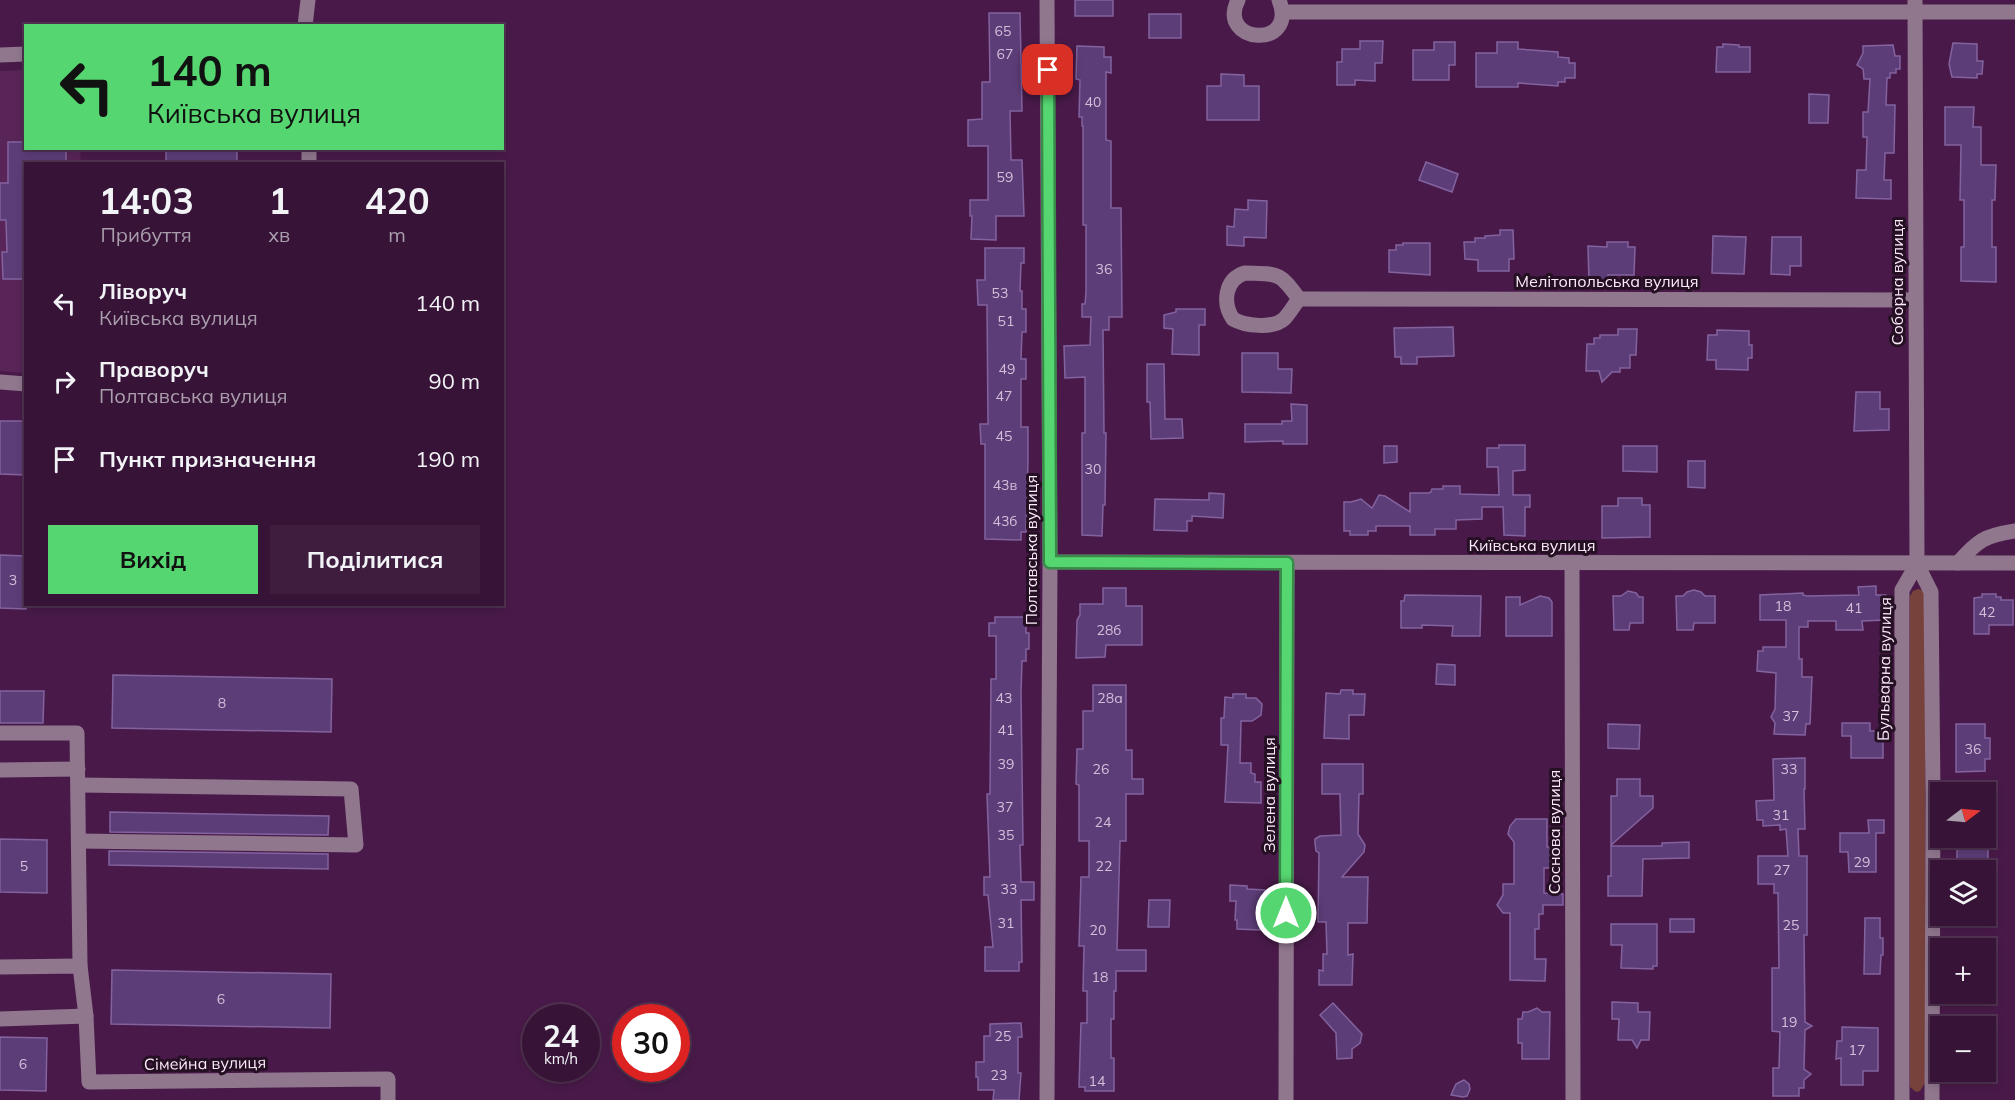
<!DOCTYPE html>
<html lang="uk">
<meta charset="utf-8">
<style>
body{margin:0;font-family:Mulish,sans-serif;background:#3e1d3f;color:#f1f3f6;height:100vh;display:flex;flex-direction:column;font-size:22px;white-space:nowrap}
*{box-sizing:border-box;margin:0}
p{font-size:20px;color:#aa9ead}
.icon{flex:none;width:33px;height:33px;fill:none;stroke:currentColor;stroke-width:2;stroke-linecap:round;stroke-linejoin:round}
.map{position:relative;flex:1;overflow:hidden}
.sheet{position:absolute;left:24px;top:162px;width:480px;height:444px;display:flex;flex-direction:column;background:#371437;border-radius:0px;box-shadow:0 3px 9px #0003,0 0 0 2px #513352}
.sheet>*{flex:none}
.hud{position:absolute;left:24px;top:24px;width:480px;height:126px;border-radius:0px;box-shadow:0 3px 9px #0003,0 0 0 2px #513352;background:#56d671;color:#111;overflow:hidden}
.needle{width:39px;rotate:74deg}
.fabs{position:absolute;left:1930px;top:782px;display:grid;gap:12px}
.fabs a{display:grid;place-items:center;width:66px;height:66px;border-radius:0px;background:#371437;box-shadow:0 3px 9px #0003,0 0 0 2px #513352;font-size:30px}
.speed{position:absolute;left:522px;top:1004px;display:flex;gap:12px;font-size:30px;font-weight:700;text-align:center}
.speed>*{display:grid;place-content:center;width:78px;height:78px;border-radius:50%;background:#371437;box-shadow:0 3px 9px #0003,0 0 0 2px #513352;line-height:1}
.speed small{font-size:15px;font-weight:400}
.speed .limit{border:9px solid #d22;background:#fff;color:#111}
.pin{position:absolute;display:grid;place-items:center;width:51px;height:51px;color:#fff;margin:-26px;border-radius:12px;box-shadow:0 3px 9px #0006}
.me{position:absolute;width:66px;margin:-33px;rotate:0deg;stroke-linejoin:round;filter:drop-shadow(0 0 4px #0008)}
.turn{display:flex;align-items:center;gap:21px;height:126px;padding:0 24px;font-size:27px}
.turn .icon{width:78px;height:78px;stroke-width:2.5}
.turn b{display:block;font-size:42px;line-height:51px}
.eta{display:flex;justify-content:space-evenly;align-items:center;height:102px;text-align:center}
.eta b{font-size:36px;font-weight:700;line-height:42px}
.button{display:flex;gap:12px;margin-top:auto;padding:12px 24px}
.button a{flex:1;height:69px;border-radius:0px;background:#56d671;color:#111;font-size:24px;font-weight:700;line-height:69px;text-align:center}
.button a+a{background:#3e1d3f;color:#f1f3f6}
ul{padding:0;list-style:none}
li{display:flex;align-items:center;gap:18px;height:78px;padding:0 24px}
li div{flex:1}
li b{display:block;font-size:22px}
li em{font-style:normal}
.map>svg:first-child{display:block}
.built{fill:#592559}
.green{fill:#78423c}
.building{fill:#5d3d78;stroke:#83639f;stroke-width:1.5}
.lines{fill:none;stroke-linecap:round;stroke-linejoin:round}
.minor{stroke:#90778e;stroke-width:15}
.route-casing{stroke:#388b49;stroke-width:15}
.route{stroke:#56d671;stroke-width:10}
.labels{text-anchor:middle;stroke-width:6;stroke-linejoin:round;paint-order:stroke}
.number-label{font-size:14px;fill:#d4bfda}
.street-label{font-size:16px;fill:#fceafb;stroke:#240f23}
</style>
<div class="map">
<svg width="2015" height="1100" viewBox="0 0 2015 1100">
<rect width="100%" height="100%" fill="#491a49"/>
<!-- built -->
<polygon class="built" points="25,70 26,148 80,149 81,163 26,164 25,373 0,371 0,71"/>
<!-- green -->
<polygon class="green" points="1918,589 1922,590 1925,594 1925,1083 1920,1091 1916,1092 1910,1087 1910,596 1913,591"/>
<!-- building -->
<g class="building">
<rect x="1075" y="0" width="38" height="16"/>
<polygon points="989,13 1020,13 1021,58 1022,111 1010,111 1011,160 1022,160 1024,216 996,216 996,240 971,239 972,216 970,216 970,200 988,200 988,146 968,146 968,120 982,119 982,82 990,82"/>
<rect x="1149" y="14" width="32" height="24"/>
<polygon points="1360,41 1383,41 1382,63 1375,63 1375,81 1355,80 1355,85 1337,85 1337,62 1342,62 1342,49 1360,49"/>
<polygon points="1434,42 1455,42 1455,65 1449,65 1449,80 1413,80 1413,50 1434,50"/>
<polygon points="1497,42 1518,42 1518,49 1558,52 1558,57 1569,58 1569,63 1575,63 1575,78 1565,78 1565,82 1558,82 1558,86 1518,83 1518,87 1476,87 1476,53 1497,53"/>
<polygon points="1953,43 1977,44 1977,61 1983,61 1982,74 1977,74 1977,78 1952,77 1949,64"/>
<polygon points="1723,44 1739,45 1739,47 1750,47 1750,72 1716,72 1717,47 1723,47"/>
<polygon points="1893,45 1895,56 1900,56 1900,69 1896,69 1896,73 1890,73 1890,78 1887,78 1886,105 1895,105 1894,153 1885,153 1884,180 1891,180 1891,199 1856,198 1857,170 1866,170 1867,137 1863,137 1863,112 1868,112 1870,79 1864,79 1863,69 1857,65 1863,53 1863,46"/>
<polygon points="1077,46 1104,47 1104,57 1111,57 1111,73 1106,72 1106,140 1111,141 1111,208 1121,208 1122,317 1109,317 1109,330 1103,330 1104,433 1106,433 1105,505 1103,505 1102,536 1082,535 1082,433 1085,433 1085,377 1065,378 1064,346 1090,345 1091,317 1082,317 1082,304 1085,304 1086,292 1086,225 1083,225 1083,126 1082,126 1082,117 1079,117 1080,80 1076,79"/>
<polygon points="1221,74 1244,75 1244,86 1259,86 1259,120 1207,120 1207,86 1221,86"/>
<polygon points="1809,94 1829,95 1828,123 1809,123"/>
<polygon points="1945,107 1974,107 1973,127 1981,127 1981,165 1996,165 1995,200 1992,200 1992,247 1996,247 1996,282 1961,281 1961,247 1964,247 1964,200 1960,200 1961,145 1945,145"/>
<polygon points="8,142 26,142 26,148 66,148 66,164 26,164 26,279 3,279 2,252 7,252 6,220 0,220 0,183 8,183"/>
<rect x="166" y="148" width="71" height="16"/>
<polygon points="1426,162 1458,174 1452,192 1419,180"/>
<polygon points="1248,200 1267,201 1266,238 1244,237 1244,246 1227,245 1227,226 1234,227 1235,209 1248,210"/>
<polygon points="1500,230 1513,230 1514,259 1509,259 1509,271 1478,271 1478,260 1465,259 1464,242 1475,242 1475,238 1485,238 1485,236 1500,235"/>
<polygon points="1713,236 1746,237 1744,274 1712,273"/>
<polygon points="1772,237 1801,237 1801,266 1790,266 1790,275 1771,274"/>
<polygon points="1607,242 1628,242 1628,247 1635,247 1634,275 1608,275 1608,284 1589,284 1588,246 1607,247"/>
<polygon points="1403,243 1430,243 1430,275 1389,272 1389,250 1396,250 1396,245 1403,245"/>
<polygon points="985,248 1024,248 1024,263 1021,263 1020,291 1022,291 1022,309 1026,309 1026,332 1022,332 1021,359 1026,359 1026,379 1021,379 1021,427 1028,427 1028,461 1026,532 1021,532 1021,540 985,539 985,444 981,444 980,424 988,424 987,305 978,305 977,280 985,280"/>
<polygon points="1176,309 1205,309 1205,325 1199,325 1199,355 1172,354 1173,329 1164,328 1164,315 1176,312"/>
<polygon points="1453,327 1454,356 1417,357 1417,364 1401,364 1401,357 1395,357 1394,328"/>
<polygon points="1618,329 1637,329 1636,355 1630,355 1630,368 1620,368 1620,372 1612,372 1602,382 1599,371 1586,371 1587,344 1594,344 1594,338 1600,338 1600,335 1618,335"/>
<polygon points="1717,330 1749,331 1749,345 1752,345 1752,358 1748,358 1748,370 1716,369 1716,360 1707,360 1708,335 1717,335"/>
<polygon points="1242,353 1278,353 1278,369 1292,369 1291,393 1242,392"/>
<polygon points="1147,364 1164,364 1165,419 1182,419 1183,438 1151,439 1150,402 1147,402"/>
<polygon points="1856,392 1880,392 1880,409 1889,409 1889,430 1854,431"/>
<polygon points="1291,404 1307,405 1307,444 1283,444 1283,441 1245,442 1245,424 1282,424 1282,421 1292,421"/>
<polygon points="0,421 26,421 26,475 0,474"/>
<polygon points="1499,445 1525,445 1525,470 1513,471 1513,495 1530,495 1530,507 1525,507 1525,536 1504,535 1503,507 1482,507 1482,519 1456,520 1456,529 1435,529 1435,535 1410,535 1410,526 1376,526 1376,531 1368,531 1368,535 1350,535 1350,531 1344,531 1344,502 1351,502 1361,499 1372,508 1379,495 1385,496 1410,512 1410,493 1429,493 1431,492 1432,489 1443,489 1443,486 1460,486 1460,494 1499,495 1498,467 1487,467 1487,448 1499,448"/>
<polygon points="1384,446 1397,446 1397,462 1384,463"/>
<polygon points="1623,446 1657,446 1657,472 1623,471"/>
<polygon points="1688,461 1705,461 1705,488 1688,487"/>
<polygon points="1209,493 1224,494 1223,518 1192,516 1192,521 1187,521 1187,531 1154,530 1155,499 1209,500"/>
<polygon points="1618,498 1642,498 1642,505 1650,505 1650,537 1602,538 1602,506 1618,506"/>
<polygon points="0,555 26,556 26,609 0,608"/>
<polygon points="1876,586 1876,595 1886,595 1886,620 1862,621 1863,630 1836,630 1836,621 1808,621 1808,627 1799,627 1799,659 1802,659 1802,677 1812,677 1810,724 1806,724 1805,735 1774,734 1775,723 1771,717 1775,709 1776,673 1757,671 1758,651 1763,651 1763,647 1786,647 1786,620 1760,620 1760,595 1803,593 1803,595 1807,596 1859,595 1858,587"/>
<polygon points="1103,588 1126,588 1126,606 1142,606 1142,645 1106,645 1105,657 1076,658 1077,620 1080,615 1080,604 1103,604"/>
<polygon points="1694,590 1701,592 1705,596 1715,596 1715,623 1694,623 1693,630 1677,630 1676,596 1683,596 1687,592"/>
<polygon points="1628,591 1636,593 1639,597 1643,597 1643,623 1630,623 1629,630 1614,630 1613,596 1621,596"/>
<polygon points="1982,594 1996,594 1996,597 2001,597 2001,600 2013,600 2013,625 1989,625 1989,634 1974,634 1974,598 1982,597"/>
<polygon points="1405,595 1481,596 1480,636 1452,636 1453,626 1422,625 1422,628 1401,628 1401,601 1404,601"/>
<polygon points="1540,596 1549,598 1552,602 1552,636 1506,636 1506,597 1520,597 1520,605"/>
<polygon points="995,617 1026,617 1026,633 1029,633 1029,649 1026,649 1026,661 1022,661 1021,692 1023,845 1020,845 1021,882 1034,882 1034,900 1021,900 1022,962 1019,962 1019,971 985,971 985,947 993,947 988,895 984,895 984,877 990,877 987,794 990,794 991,679 996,679 996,636 989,636 989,623 995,623"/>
<polygon points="1437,664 1455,665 1455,685 1436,684"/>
<polygon points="113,675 332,679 331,732 112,728"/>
<polygon points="1093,685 1126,685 1126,750 1132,750 1132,779 1143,779 1143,794 1126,794 1126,841 1120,841 1117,950 1146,950 1146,971 1116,971 1116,991 1114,991 1114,1019 1111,1019 1111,1058 1114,1058 1114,1091 1085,1091 1085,1087 1079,1087 1081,1023 1087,1023 1087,991 1083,991 1084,946 1079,946 1081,877 1089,877 1089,841 1079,841 1079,785 1076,784 1077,749 1083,749 1083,711 1093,711"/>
<polygon points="1341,690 1353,690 1353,694 1365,694 1364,715 1349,715 1349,739 1324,738 1326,693 1340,694"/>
<polygon points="0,691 44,691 43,723 0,723"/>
<polygon points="1233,694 1246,694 1246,698 1256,698 1262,704 1261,715 1252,721 1241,721 1240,763 1251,763 1251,773 1255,774 1255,782 1261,782 1261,803 1225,802 1228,745 1221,745 1221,718 1224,718 1225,697 1233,698"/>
<polygon points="1842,723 1870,723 1870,731 1883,731 1883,758 1851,758 1851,736 1842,736"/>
<polygon points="1608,724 1640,725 1639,749 1608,748"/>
<polygon points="1956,724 1985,724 1985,738 1990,738 1990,759 1985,759 1985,771 1956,772"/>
<polygon points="1805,758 1805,789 1804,789 1805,829 1798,829 1799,856 1807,856 1807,935 1804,935 1805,1022 1812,1026 1805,1030 1804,1069 1811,1074 1804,1080 1804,1088 1799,1088 1799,1096 1773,1096 1773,1068 1779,1068 1780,1032 1772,1031 1772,968 1779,968 1778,893 1774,893 1774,884 1758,884 1758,856 1788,856 1786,829 1780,830 1780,825 1763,826 1763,820 1757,820 1756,801 1774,800 1773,759"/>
<polygon points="1322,764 1363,764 1363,794 1359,794 1358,834 1365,845 1364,852 1342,877 1368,877 1367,923 1348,923 1348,955 1353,954 1352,985 1319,985 1319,970 1323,971 1323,954 1327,954 1326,922 1318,922 1319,853 1316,851 1315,843 1315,839 1320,836 1341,835 1340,794 1322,794"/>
<polygon points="1617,779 1640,779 1640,796 1653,796 1653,808 1611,845 1611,796 1617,796"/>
<polygon points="110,812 329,816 328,835 110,832"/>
<polygon points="1516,819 1547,819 1547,847 1559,847 1559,868 1544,868 1544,893 1563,894 1563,905 1543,905 1543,914 1539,914 1539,929 1535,929 1535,959 1546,959 1545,981 1510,980 1510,913 1503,913 1497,905 1503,895 1503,884 1514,884 1514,842 1508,834 1510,826"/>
<polygon points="1868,820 1884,820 1884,833 1876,833 1876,872 1849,872 1848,852 1840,852 1840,833 1869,833"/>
<rect x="1957" y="837" width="31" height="27"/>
<polygon points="0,839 47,840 47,893 0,892"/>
<polygon points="1689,842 1689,858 1643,859 1642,896 1608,896 1608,876 1611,876 1611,846 1662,846 1662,843"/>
<polygon points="109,851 328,854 328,869 109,865"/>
<polygon points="1230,885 1247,886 1247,889 1265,890 1264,921 1260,921 1260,930 1237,929 1237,920 1235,920 1236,901 1230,901"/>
<polygon points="1149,900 1170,900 1169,927 1148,927"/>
<polygon points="1865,918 1880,918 1880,938 1883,938 1883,955 1881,955 1880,974 1864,974"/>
<rect x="1670" y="919" width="24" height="13"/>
<polygon points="1611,924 1657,924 1657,966 1653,966 1653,969 1621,968 1622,945 1611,945"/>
<polygon points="112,970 331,974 330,1028 111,1024"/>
<polygon points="1612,1002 1638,1003 1638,1012 1650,1012 1649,1040 1641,1040 1637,1048 1632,1040 1618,1040 1619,1019 1612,1019"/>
<polygon points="1333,1003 1362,1034 1360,1043 1352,1049 1352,1058 1337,1059 1336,1033 1320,1015"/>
<polygon points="1537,1008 1542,1012 1550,1012 1549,1059 1522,1059 1522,1043 1518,1043 1518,1019 1522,1019 1523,1012 1528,1012"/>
<polygon points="1021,1023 1022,1037 1018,1037 1018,1073 1021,1073 1019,1100 993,1100 994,1090 978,1090 978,1077 976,1077 976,1062 984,1062 984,1036 990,1036 990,1024"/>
<polygon points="1842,1027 1878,1028 1878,1071 1863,1071 1863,1085 1841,1085 1841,1058 1836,1059 1837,1041 1842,1041"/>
<polygon points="0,1037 47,1038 46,1091 0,1090"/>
<polygon points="1464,1080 1469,1084 1470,1089 1467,1096 1463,1097 1451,1095 1456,1084"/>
</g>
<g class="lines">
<!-- minor -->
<g class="minor">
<polyline points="1047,0 1050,562 1047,1100"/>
<path d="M1238,0C1216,44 1299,50 1279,0"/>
<polyline points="1915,0 1917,564 1931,592 1933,797 1932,1100"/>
<polyline points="1283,12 2015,12"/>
<polyline points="305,26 308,0"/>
<polyline points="0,55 26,54"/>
<polyline points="309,148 309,164"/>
<path d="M1245,273C1278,274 1279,271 1299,299C1294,305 1290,313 1284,319C1273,329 1245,326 1233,319C1222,303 1225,279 1245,273Z"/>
<polyline points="1299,299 1915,300"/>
<polyline points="0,382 26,384"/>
<polyline points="1050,562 2015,563"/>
<polyline points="1572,563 1573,1100"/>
<path d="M1958,563C1978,540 1984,536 2015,531"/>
<polyline points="0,733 77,733 80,966"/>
<polyline points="0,770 78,769"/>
<polyline points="79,785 351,789 356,845 79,841"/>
<polyline points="0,967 80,966 86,1016 89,1082 388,1079 388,1100"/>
<polyline points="0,1019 86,1016"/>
<polyline points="1286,1100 1287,563"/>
<polyline points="1902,1100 1902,590 1917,564"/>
</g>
</g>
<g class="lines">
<!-- route casing -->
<g class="route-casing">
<polyline id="route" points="1048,70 1050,562 1287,563 1286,913"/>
</g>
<!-- route -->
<use href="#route" class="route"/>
</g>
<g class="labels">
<!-- number labels -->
<g class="number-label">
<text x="1003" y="36">65</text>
<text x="1005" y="59">67</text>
<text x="1093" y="107">40</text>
<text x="1005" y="182">59</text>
<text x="1104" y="274">36</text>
<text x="1000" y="298">53</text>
<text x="1006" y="326">51</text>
<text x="1007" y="374">49</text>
<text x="1004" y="401">47</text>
<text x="1004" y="441">45</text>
<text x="1093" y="474">30</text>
<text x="1005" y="490">43в</text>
<text x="1005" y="526">43б</text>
<text x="13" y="585">3</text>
<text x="1783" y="611">18</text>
<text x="1854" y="613">41</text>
<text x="1987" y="617">42</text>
<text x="1109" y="635">28б</text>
<text x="1004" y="703">43</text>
<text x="1110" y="703">28а</text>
<text x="222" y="708">8</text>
<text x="1791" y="721">37</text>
<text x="1006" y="735">41</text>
<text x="1973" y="754">36</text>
<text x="1006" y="769">39</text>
<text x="1101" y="774">26</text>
<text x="1789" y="774">33</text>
<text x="1005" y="812">37</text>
<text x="1781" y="820">31</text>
<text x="1103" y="827">24</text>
<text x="1006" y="840">35</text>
<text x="1862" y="867">29</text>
<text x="24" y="871">5</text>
<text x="1104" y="871">22</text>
<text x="1782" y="875">27</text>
<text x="1009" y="894">33</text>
<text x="1006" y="928">31</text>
<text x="1791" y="930">25</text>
<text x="1098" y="935">20</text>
<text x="1100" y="982">18</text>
<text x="221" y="1004">6</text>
<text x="1789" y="1027">19</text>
<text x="1003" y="1041">25</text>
<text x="1857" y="1055">17</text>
<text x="23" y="1069">6</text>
<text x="999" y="1080">23</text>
<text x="1097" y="1086">14</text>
</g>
<!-- street labels -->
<g class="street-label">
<text x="1607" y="287">Мелітопольська вулиця</text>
<text transform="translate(1897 282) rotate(-90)" y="6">Соборна вулиця</text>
<text x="1532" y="551">Київська вулиця</text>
<text transform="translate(1031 550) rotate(-90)" y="6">Полтавська вулиця</text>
<text transform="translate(1884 669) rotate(-89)" y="6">Бульварна вулиця</text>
<text transform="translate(1269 795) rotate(-90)" y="6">Зелена вулиця</text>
<text transform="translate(1554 832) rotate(-90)" y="6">Соснова вулиця</text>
<text transform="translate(205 1063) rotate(-1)" y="6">Сімейна вулиця</text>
</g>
</g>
</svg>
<div class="fabs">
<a><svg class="needle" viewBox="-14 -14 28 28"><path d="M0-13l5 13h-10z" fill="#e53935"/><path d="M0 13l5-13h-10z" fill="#aa9ead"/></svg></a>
<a><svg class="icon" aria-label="layers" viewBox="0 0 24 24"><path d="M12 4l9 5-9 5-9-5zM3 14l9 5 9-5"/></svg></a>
<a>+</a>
<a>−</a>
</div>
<div class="speed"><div>24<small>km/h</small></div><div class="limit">30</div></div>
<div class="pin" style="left:1048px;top:70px;background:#d93025"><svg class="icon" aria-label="arrive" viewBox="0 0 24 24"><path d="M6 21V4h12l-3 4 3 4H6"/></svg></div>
<svg class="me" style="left:1286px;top:913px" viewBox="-20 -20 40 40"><circle r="17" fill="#56d671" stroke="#fff" stroke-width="3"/><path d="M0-11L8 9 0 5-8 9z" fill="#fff"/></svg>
<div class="hud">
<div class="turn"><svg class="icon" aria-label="left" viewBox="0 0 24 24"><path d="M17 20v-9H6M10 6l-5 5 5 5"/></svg><div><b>140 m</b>Київська вулиця</div></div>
</div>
<section class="sheet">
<div class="eta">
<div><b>14:03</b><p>Прибуття</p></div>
<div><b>1</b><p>хв</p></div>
<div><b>420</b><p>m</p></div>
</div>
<ul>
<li><svg class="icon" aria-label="left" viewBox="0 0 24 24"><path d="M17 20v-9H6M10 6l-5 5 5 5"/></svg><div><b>Ліворуч</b><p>Київська вулиця</p></div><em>140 m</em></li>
<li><svg class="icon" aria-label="right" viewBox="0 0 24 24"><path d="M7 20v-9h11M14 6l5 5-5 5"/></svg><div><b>Праворуч</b><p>Полтавська вулиця</p></div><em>90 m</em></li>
<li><svg class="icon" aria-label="arrive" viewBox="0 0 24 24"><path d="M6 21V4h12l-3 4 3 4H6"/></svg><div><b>Пункт призначення</b></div><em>190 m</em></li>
</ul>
<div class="button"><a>Вихід</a><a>Поділитися</a></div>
</section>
</div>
